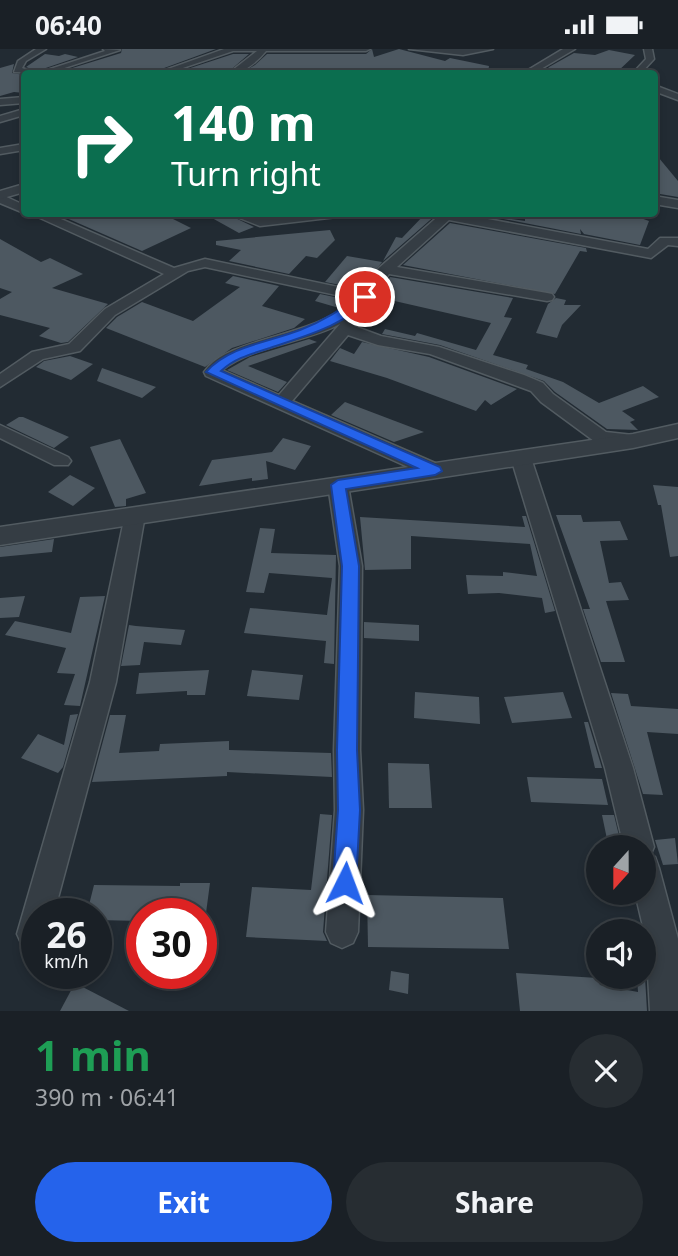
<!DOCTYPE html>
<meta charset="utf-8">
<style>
body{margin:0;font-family:"Noto Sans",sans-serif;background:#272d32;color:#f1f3f6;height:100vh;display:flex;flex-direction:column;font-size:26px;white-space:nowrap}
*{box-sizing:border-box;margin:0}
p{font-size:23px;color:#9fa3a7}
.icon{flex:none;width:38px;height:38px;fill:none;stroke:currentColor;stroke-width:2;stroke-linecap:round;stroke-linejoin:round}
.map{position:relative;height:962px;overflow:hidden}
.side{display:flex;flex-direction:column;background:#1a2026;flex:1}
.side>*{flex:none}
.hud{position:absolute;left:21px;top:21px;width:637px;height:147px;border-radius:7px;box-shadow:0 4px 10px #0003,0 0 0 2px #383e43;background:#0b6e4f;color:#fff;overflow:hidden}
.needle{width:46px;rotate:201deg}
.buttons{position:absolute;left:586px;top:786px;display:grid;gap:14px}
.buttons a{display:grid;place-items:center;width:70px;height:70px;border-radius:50%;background:#1a2026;box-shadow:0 4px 10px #0003,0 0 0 2px #383e43;font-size:35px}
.speed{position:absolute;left:21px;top:849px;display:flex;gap:14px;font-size:35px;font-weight:700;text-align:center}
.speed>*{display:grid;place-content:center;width:91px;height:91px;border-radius:50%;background:#1a2026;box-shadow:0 4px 10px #0003,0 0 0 2px #383e43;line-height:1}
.speed small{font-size:18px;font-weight:400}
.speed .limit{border:10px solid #d22;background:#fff;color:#111}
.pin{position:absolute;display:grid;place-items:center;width:60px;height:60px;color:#fff;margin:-30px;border:4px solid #fff;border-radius:50%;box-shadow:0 2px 7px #0007}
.me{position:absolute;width:77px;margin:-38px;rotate:3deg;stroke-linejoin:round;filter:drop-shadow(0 0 5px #0008)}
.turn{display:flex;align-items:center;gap:24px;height:147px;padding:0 35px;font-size:32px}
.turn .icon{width:91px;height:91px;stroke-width:2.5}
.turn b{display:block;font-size:49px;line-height:60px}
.round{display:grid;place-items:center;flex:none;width:74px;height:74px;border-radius:37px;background:#272d32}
.overview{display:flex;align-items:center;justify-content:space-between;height:119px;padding:0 35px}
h1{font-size:42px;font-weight:700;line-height:52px;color:#1e9e55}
.button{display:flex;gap:14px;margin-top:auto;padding:14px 35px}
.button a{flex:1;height:80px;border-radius:42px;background:#2563eb;color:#fff;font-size:28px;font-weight:700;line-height:80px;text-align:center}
.button a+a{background:#272d32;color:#f1f3f6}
.status{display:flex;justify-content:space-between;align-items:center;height:49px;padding:0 35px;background:#1a2026;direction:ltr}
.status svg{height:19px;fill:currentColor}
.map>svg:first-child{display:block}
.building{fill:#4d5861}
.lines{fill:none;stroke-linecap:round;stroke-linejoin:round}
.minor-casing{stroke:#525b61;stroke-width:3}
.tertiary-casing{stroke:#525b61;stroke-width:3}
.minor{fill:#353d44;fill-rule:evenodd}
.tertiary{fill:#353d44;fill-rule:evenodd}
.route{fill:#2563eb;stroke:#184099;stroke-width:2}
</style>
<div class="status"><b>06:40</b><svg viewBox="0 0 49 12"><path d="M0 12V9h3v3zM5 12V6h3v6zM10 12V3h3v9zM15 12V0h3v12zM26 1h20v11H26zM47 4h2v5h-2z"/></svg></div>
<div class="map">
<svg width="678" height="962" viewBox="0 0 678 962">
<rect width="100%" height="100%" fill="#222b33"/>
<!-- building -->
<g class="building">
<polygon points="122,0 216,0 156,22 154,24 56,24 121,4"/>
<polygon points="372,0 374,8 399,0 445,12 450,9 489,17 488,24 400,24 373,19 373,24 241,24 255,16 267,5 366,5"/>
<polygon points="609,1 635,6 616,24 544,24 549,18 574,4 595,6"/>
<polygon points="45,5 59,7 65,5 78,8 37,22 26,18"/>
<polygon points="233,5 249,5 227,24 175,24"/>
<polygon points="14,15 12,24 24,26 24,44 14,43 0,47 0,19"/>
<polygon points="654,103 678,132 678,148 654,144"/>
<polygon points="55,164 161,164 191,179 142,202"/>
<polygon points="203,164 225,164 254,178 239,184"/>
<polygon points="426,164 437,165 383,212 396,188 402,189"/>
<polygon points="473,164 525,172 525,164 614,164 632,166 649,172 640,196 584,185 580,180 581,185"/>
<polygon points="450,174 586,199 587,203 580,202 555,245 403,216"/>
<polygon points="330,181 335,191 317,209 306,207 289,225 229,212 241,201 216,196 216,192"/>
<polygon points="0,190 41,213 50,209 83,225 52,239 108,255 68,293 61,294 39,287 50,279 0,266 0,250 12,243 0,239"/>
<polygon points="347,207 382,213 361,240 325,233"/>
<polygon points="233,227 279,237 262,257 305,270 294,279 232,299 205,318 106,279 117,268 142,253 193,272 240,238 225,234"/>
<polygon points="390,228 513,249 504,268 512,269 493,306 528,316 526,320 563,333 599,354 643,337 659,348 622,362 635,371 630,373 638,381 607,380 555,343 544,332 440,296 382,285 385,280 415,287 417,284 476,301 491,274 377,248"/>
<polygon points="320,245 349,251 339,259 315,252"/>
<polygon points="556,249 566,251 564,256 581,256 562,276 557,289 536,284 548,255"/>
<polygon points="309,290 317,293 248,317 287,333 278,343 227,321 250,308"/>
<polygon points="362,293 429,308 517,340 491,356 485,351 476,362 387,329 330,312 340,299 354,305"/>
<polygon points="70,307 93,315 71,331 36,318 44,312"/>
<polygon points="102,319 156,338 142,349 97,332"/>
<polygon points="345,353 424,383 394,393 331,366"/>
<polygon points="19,368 23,368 69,388 54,399 6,376"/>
<polygon points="283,389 311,397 295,421 266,412 268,430 252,432 252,429 199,437 212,411 272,403"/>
<polygon points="120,390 146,444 126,450 126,457 115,458 90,398"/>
<polygon points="70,426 95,439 73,457 48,443"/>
<polygon points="653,436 678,438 678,507 670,508 661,456 658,456"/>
<polygon points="556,466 581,466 583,473 620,472 628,491 600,492 609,534 621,533 629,551 606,552 625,613 601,613 583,560 590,560"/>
<polygon points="522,467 526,467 555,562 545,564 542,549 499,544 468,545 466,526 503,527 503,523 537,527 530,495 411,487 411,520 365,521 360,468 525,478"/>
<polygon points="260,479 275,480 271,504 336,506 334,615 324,614 326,592 244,584 250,559 327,566 332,529 269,524 264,544 246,543"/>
<polygon points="54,490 52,503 0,508 0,498"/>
<polygon points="25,547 19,568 0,569 0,549"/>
<polygon points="105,547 80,657 64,656 75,625 57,624 66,599 5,586 15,572 71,584 80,548"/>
<polygon points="364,573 419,576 419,592 364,589"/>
<polygon points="129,576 136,577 185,581 181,596 144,593 140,616 121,617"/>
<polygon points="209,621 205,646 187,646 187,642 136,645 139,624"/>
<polygon points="252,621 303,626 299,651 247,647"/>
<polygon points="415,643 479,648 480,675 414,669"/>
<polygon points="563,643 572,669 512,674 504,648"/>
<polygon points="611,644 628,645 631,657 678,660 678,685 647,683 663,746 643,745"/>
<polygon points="78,665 63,718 58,724 21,709 38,685 64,696 70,666"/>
<polygon points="110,666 126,666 119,704 159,702 160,695 229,692 229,701 331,704 332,728 227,723 227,727 92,733"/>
<polygon points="584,673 588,673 602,719 595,719"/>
<polygon points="388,714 429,715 432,759 389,759"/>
<polygon points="527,728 602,730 608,756 531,753"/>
<polygon points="320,765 332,766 323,883 327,892 246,888 252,838 311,841"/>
<polygon points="602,766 614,766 621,795 608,795"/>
<polygon points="675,789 678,815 663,816 655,791"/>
<polygon points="180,834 210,834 206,864 142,864 142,872 96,871 96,864 87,864 94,836 180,837"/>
<polygon points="367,846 503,849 509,900 368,898"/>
<polygon points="391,922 409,925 408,945 389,941"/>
<polygon points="516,924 598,929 600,936 638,943 637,928 645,928 647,962 520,962"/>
<polygon points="75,934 129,962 60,962"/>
</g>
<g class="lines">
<!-- minor casing -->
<g class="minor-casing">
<g id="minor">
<polygon points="36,0 46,0 26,12 22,19 36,24 14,23 18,12"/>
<polygon points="103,0 120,1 49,24 38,24 105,2"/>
<path d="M224,0H370L366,2H266C256,14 244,24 229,24L257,2H233L168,24H157Z"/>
<polygon points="409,0 493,0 463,6"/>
<polygon points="644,0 652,0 654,10 641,24 633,24 646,10"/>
<polygon points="654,36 678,45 678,51 654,42"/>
<polygon points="24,48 24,54 0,56 0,50"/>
<polygon points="24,60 24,66 0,73 0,67"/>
<polygon points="24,95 24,101 0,105 0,99"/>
<polygon points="0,145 24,156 24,164 0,154"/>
<polygon points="654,147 678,151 678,159 654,155"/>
<path d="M29,164H47L174,219L205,210L362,243L379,219L442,164H456L648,200L660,189H678V197L668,196L651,209L449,171L397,218L547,244L552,245L554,248L552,251L547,252L389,225L354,277L381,287L439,298L524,326L543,334L553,345L606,383L633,386L642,392L633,398L594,392L541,353L531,342L430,305L378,296L348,286L292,352L442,417L445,422L442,427H428L206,327L204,323C230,286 315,290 355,250L205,218L188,222L115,266L80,302L43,310L0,338V325L32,303L69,295L105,260L164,225ZM340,275L279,346L222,321C253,296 305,294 340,275Z"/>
<polygon points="227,164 247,164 261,169 300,164 343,164 337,168 260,177"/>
<polygon points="0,376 68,408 71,412 68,416 54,416 0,389"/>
<polygon points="521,403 528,405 531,409 633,719 654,798 650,807 655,808 659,819 678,890 678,962 650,962 646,890 635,844 644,844 644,798 624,798 605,719 511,409 514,405"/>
<polygon points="338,429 345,431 348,436 362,517 360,701 363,761 358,883 353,894 342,899 331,894 326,883 335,761 334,701 340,517 328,436 331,431"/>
<polygon points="135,459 142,461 145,466 116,633 54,864 37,864 37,899 33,901 22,896 17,885 90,633 125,466 128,461"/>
</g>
</g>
<!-- tertiary casing -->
<g class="tertiary-casing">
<g id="tertiary">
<polygon points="563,0 575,0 534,24 523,24"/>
<polygon points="24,135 24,143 0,150 0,142"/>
<polygon points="678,375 678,389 633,399 0,496 0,478 633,385"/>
</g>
</g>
<!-- minor -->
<use href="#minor" class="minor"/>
<!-- tertiary -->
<use href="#tertiary" class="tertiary"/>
</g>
<!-- route -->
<path class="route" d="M361,245L371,248C345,277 305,287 270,299C251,305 235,309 221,322L440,418L442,422L435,426L346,440L359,517L357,701L360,761L356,834L353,842L345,846L337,842L333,834L338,761L337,701L342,517L331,436L338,431L417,419L206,323C229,297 269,293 300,281C323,272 342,261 361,245Z"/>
</svg>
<div class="buttons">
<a><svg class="needle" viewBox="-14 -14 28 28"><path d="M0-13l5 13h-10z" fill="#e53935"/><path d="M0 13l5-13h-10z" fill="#9fa3a7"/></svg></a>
<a><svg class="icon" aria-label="sound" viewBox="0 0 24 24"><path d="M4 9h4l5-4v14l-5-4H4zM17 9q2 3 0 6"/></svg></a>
</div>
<div class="speed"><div>26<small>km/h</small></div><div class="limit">30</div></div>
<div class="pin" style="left:365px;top:248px;background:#d93025"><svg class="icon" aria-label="arrive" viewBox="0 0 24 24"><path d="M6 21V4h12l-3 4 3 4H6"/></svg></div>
<svg class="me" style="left:345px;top:834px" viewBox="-20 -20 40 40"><path d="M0-17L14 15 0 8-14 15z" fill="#2563eb" stroke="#fff" stroke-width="4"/></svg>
<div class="hud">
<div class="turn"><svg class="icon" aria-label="right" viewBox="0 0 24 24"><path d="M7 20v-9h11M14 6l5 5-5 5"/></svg><div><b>140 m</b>Turn right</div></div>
</div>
</div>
<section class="side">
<div class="overview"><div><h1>1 min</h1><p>390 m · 06:41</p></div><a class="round"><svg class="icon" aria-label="close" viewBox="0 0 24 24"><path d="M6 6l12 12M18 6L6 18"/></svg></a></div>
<div class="button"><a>Exit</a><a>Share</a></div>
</section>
